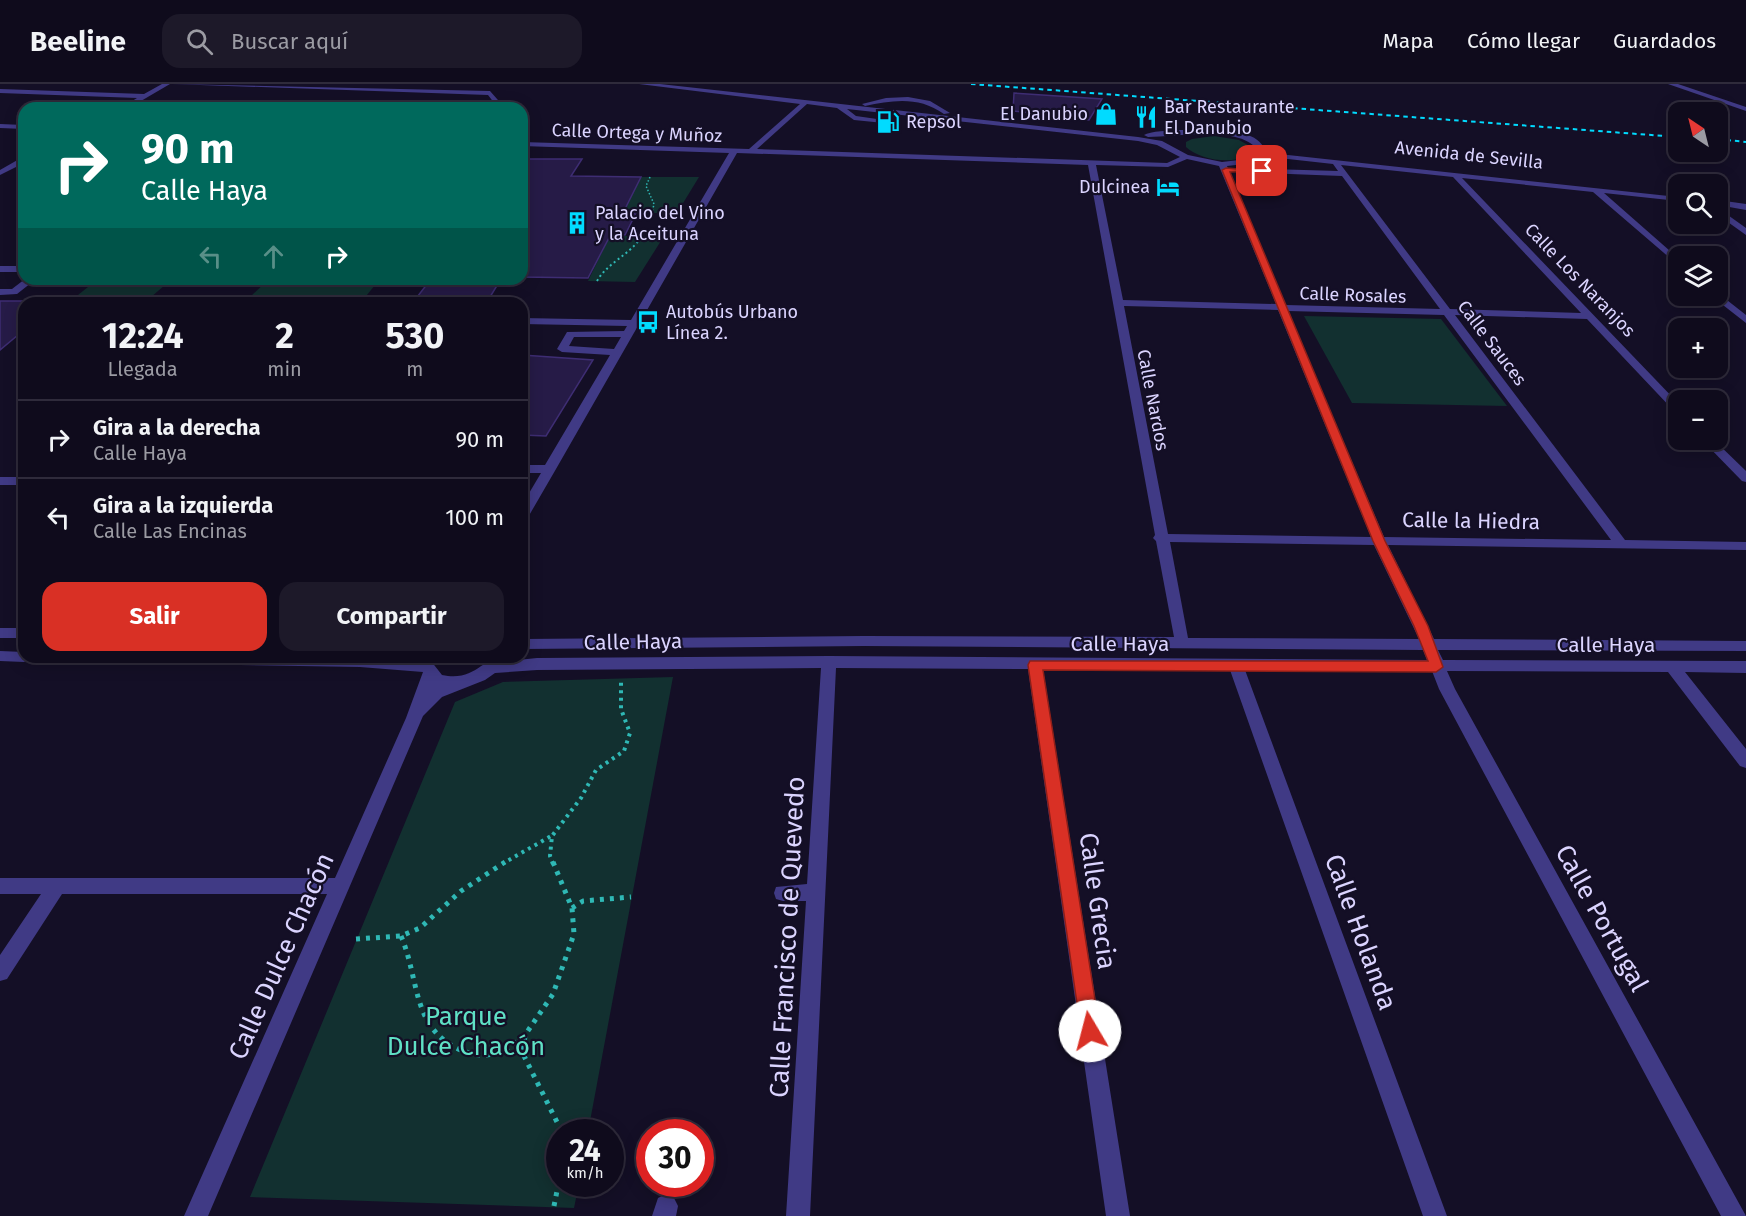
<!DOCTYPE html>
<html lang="es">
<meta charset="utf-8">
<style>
body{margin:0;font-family:"Fira Sans",sans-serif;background:#1d1929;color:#f1f3f6;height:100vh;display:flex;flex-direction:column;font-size:22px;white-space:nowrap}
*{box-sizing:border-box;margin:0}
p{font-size:20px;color:#9b9ba3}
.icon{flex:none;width:33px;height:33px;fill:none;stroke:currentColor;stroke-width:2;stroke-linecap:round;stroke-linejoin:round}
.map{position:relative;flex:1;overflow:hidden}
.panel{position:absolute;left:18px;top:213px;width:510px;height:366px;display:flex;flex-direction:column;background:#0f0b1c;border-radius:18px;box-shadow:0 3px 15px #0003,0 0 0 2px #2f2b3b}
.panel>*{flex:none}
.top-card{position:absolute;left:18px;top:18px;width:510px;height:183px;border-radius:18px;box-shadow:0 3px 15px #0003,0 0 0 2px #2f2b3b;background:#00695c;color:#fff;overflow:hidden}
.needle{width:39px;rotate:325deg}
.buttons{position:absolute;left:1668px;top:18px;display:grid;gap:12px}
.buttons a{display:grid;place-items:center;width:60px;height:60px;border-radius:12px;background:#0f0b1c;box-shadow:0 3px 15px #0003,0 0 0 2px #2f2b3b;font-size:30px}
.speed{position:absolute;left:546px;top:1035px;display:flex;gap:12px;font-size:30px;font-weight:700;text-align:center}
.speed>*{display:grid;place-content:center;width:78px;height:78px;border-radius:50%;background:#0f0b1c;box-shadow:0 3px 15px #0003,0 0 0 2px #2f2b3b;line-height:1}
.speed small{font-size:15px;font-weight:400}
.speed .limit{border:9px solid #d22;background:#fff;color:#111}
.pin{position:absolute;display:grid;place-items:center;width:51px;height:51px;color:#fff;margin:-26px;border-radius:12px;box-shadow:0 3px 9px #0006}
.me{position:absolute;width:66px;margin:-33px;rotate:352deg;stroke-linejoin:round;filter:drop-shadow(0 0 4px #0008)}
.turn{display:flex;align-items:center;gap:21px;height:126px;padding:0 24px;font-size:27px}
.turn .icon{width:78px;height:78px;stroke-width:2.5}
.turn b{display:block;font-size:42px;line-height:51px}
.lanes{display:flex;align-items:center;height:57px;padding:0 24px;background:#0003;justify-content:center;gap:30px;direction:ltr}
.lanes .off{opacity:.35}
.eta{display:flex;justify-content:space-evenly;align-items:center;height:102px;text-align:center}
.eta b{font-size:36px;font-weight:700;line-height:42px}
.cta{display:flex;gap:12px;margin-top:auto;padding:12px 24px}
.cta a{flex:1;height:69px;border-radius:18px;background:#d93025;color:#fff;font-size:24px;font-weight:700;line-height:69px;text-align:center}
.cta a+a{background:#1d1929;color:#f1f3f6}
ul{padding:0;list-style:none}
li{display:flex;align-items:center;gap:18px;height:78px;padding:0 24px;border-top:2px solid #2f2b3b}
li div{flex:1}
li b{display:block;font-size:22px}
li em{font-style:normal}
header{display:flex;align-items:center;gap:36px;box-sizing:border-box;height:84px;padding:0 30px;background:#0f0b1c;border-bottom:2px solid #2f2b3b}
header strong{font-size:28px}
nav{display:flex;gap:33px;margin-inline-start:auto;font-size:21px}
.search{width:420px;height:54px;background:#1d1929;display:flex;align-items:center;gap:15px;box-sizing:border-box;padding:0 21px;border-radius:18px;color:#9b9ba3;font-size:22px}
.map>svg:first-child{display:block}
.green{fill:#123030}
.building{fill:#261b47;stroke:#3e2d73;stroke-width:1.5}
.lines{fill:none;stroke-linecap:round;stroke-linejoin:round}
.path-far3{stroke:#2fb8b5;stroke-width:1.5;stroke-dasharray:1.5 2;stroke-linecap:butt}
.path-far2{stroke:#2fb8b5;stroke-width:2;stroke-dasharray:2 3;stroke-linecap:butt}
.path-far1{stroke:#2fb8b5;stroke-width:4;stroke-dasharray:3 4.5;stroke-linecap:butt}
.path{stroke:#2fb8b5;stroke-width:5;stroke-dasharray:4 6;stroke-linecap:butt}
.minor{fill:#403a85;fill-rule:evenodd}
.rail{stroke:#01dbff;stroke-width:2;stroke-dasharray:4.5 4;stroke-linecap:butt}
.route{fill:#d93025;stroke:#8d1f18;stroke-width:1.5}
.labels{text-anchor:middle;stroke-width:4.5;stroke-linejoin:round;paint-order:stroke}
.far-poi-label{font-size:18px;fill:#dbd4ff;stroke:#140f26;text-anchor:start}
.far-street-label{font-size:18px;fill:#dbd4ff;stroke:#140f26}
.street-label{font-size:21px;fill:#dbd4ff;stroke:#140f26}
.near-street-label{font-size:26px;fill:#dbd4ff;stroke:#140f26}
.near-park-label{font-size:26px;fill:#5fe0c5;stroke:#140f26}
</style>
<header>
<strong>Beeline</strong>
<div class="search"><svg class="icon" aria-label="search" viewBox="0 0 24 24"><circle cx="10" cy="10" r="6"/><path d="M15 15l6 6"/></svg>Buscar aquí</div>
<nav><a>Mapa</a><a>Cómo llegar</a><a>Guardados</a></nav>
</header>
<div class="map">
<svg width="1746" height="1132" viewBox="0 0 1746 1132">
<rect width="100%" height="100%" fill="#140f26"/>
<!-- green -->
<g class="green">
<path d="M1214,52L1239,56L1253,64V68C1237,82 1201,77 1186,63V58L1192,55Z"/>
<polygon points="641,93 699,93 677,129 623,129"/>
<polygon points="610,152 664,152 635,198 588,197"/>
<polygon points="98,195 172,195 144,219 68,219"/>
<polygon points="269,195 380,195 362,217 250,213"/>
<polygon points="1304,232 1441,235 1507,322 1352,319"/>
<polygon points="673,593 588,1048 560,1048 560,1100 579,1100 574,1124 250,1113 455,618 503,598"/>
</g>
<!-- building -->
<g class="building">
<polygon points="1014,9 1102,15 1089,36 1013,27"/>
<polygon points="522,75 582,75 571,92 641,93 623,129 636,129 625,151 611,150 588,194 522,193"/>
<polygon points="431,195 501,195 487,218 414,217"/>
<polygon points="0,217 24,217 24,246 0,266"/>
<polygon points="522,271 593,276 546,352 522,351"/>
</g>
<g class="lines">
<!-- path-far3 -->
<polyline class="path-far3" points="650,93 646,102 654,120 652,129"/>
<!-- path-far2 -->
<path class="path-far2" d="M597,197C608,178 630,171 642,152"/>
<!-- path-far1 -->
<g class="path-far1">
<polyline points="502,780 551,752"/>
<polyline points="553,780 550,772 552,752 581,714 596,686 624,667 630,649 621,625 621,597"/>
</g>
<!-- path -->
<g class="path">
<polyline points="553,778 572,824 574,850 553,910 525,951 523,970 562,1048"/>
<polyline points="572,824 583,817 631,813"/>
<path d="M401,852C420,896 411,946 463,967C489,977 505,968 525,951"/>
<polyline points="356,855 401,852 420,844 461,807 505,778"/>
<polyline points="554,1122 560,1092"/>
</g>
<!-- minor -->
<g class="minor">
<polygon points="162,0 170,0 129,24 121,24 137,14 0,9 0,5 144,10"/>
<polygon points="172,0 490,7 505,24 498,24 488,11"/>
<path d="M639,0H660L1138,53L1162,57L1188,71L1222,78L1256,74L1260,69C1243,40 1178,53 1148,53L1144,51C1158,43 1231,46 1247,51C1258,54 1262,60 1268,69L1265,73L1288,71L1678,113V117L1604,109L1678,174V181L1593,108L1462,94L1678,319V328L1674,327L1587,235L1455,231L1625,456L1746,458V466L1388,461L1434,555L1746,557V567L1438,566L1443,576L1746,577V589L1685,588L1746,665V684L1740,682L1668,588L1447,587L1455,605L1746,1132H1721L1439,605L1432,587L1245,586L1447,1132H1423L1230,586L1043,585L1130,1132H1106L1028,585L836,584L810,1132H786L806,817H783L776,815L774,809L776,803L807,800L821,584L537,586L495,589L485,596L442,613L423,632L208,1132H184L327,810H62L7,895L0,897V871L41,810H0V794H335L406,634L423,588L360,583L45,578L37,573H385L426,575L431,577L442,591C476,598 481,573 506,573L507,577L537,574L829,572L1427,576L1423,566L864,562L522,565V555L864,552L1174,553L1156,457L1153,454L1155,451L1088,81L737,69L556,385L527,435L522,436V421L541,389H522V381H545L610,271L562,268L557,265L567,248L624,247L627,242L522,240V234L631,236L729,69L522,62V58L749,65L800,20ZM807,20L837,24L854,36L894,40L898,38L856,32L847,25L1138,57L1157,61L1180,73L1167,79L757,65ZM1187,75L1219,82L1276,220L1123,216L1096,81L1168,83ZM1288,75L1333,80L1338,87L1234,84L1230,86L1234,88L1342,92L1440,225L1286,221L1227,82ZM1341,81L1453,93L1581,229L1450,225ZM1124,222L1278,226L1371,453L1168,450ZM1288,227L1444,231L1611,456L1384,453ZM574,253H621L614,265L569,262ZM1170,458L1374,461L1419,555L1188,554Z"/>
<polygon points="1668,0 1678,0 1746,23 1746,27"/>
<path d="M908,13L930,17L950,29L944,30C919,12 893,16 865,22L862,20L886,14Z"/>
<polygon points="0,40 24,41 24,45 0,44"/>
<polygon points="21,74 24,74 24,79 0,91 0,86"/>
<polygon points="1718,116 1746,120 1746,126 1718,121"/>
<polygon points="1718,124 1746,144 1746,151 1718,131"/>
<rect x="0" y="182" width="24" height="6"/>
<polygon points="25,195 36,195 17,210 0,211 0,205 12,205"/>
<polygon points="1718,209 1746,231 1746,239 1714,214 1712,212 1718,212"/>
<polygon points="1702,356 1714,356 1746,387 1746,398 1742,397"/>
<rect x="0" y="393" width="24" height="8"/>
<rect x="0" y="544" width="24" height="10"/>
<polygon points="0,567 24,568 24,573 32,573 24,578 0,577"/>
<polygon points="666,1110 674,1114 678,1122 676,1132 652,1132 658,1114"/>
</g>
<!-- rail -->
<g class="rail">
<polyline points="971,0 1678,53"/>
<polyline points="1718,55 1746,58"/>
</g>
</g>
<!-- route -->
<polygon class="route" points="1226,84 1265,87 1230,88 1385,457 1428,542 1443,583 1436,588 1043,586 1100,947 1097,954 1090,956 1084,954 1081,947 1028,581 1030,577 1428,577 1414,542 1373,457 1222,86"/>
<!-- icons -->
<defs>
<g id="shop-bare" transform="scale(1.8)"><path d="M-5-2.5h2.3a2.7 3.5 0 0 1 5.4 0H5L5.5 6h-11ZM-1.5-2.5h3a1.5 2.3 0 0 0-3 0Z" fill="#01dbff" stroke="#140f26" stroke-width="2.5" paint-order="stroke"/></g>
<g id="restaurant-bare" transform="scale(1.8)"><path d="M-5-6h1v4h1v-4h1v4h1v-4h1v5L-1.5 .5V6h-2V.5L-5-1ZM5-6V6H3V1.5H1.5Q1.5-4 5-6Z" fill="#01dbff" stroke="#140f26" stroke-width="2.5" paint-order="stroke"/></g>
<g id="fuel-bare" transform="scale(1.8)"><path d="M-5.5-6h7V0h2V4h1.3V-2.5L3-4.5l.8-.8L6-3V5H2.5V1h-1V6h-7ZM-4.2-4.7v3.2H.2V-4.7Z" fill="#01dbff" stroke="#140f26" stroke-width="2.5" paint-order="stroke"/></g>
<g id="hotel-bare" transform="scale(1.8)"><path d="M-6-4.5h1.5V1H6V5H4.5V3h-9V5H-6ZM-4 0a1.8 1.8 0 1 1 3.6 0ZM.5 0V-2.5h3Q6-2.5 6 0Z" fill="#01dbff" stroke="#140f26" stroke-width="2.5" paint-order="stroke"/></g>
<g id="building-bare" transform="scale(1.8)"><path d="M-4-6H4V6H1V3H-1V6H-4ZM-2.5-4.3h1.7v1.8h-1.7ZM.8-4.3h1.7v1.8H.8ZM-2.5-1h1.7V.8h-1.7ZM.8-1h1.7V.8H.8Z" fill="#01dbff" stroke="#140f26" stroke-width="2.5" paint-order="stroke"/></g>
<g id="bus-bare" transform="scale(1.8)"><path d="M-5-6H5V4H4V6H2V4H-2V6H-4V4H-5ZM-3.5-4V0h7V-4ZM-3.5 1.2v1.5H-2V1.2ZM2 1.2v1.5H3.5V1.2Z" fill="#01dbff" stroke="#140f26" stroke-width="2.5" paint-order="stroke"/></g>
</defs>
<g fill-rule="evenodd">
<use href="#shop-bare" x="1106" y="30"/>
<use href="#restaurant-bare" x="1146" y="33"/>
<use href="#fuel-bare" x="888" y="38"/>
<use href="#hotel-bare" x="1168" y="103"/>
<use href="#building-bare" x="577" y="139"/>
<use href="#bus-bare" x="648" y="238"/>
</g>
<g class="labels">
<!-- far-poi labels -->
<g class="far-poi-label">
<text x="1164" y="29">Bar Restaurante<tspan x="1164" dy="21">El Danubio</tspan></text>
<text x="1088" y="36" text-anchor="end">El Danubio</text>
<text x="906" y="44">Repsol</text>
<text x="1150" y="109" text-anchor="end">Dulcinea</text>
<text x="595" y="135">Palacio del Vino<tspan x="595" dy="21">y la Aceituna</tspan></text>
<text x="666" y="234">Autobús Urbano<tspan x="666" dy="21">Línea 2.</tspan></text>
</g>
<!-- far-street labels -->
<g class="far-street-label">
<text transform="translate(637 49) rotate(2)" y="6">Calle Ortega y Muñoz</text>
<text transform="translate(1469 71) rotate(6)" y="6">Avenida de Sevilla</text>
<text transform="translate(1580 196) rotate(46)" y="6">Calle Los Naranjos</text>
<text transform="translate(1353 211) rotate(2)" y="6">Calle Rosales</text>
<text transform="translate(1492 259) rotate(53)" y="6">Calle Sauces</text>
<text transform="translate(1153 316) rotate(79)" y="6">Calle Nardos</text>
</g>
<!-- street labels -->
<g class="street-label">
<text transform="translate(1471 437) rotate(1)" y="7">Calle la Hiedra</text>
<text transform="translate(633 558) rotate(-1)" y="7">Calle Haya</text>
<text x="1120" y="567">Calle Haya</text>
<text x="1606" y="568">Calle Haya</text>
</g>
<!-- near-street labels -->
<g class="near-street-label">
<text transform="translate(1098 817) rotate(82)" y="9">Calle Grecia</text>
<text transform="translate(1602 834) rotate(61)" y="9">Calle Portugal</text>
<text transform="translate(1361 848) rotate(70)" y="9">Calle Holanda</text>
<text transform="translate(787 853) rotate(-87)" y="9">Calle Francisco de Quevedo</text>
<text transform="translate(281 872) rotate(-66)" y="9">Calle Dulce Chacón</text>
</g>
<!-- near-park labels -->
<g class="near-park-label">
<text x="466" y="941">Parque<tspan x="466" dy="30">Dulce Chacón</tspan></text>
</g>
</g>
</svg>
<div class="buttons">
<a><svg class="needle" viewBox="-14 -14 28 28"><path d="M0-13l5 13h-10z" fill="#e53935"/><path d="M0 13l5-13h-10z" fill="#9b9ba3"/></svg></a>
<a><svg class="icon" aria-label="search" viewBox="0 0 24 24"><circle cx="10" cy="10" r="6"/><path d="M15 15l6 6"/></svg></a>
<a><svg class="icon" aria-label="layers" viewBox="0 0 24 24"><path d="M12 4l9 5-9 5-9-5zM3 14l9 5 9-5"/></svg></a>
<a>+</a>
<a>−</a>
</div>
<div class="speed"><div>24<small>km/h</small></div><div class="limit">30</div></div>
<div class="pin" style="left:1262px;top:87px;background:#d93025"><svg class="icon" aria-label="arrive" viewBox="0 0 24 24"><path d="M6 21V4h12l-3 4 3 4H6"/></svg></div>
<svg class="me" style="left:1090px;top:947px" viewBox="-20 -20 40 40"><circle r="19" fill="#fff"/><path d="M0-13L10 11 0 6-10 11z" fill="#d93025"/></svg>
<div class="top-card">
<div class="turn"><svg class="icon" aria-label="right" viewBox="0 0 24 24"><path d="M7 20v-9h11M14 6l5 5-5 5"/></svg><div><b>90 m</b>Calle Haya</div></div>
<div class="lanes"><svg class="icon off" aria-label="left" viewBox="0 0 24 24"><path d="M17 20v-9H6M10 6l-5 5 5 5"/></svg><svg class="icon off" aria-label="ahead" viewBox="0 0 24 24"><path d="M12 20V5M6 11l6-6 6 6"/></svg><svg class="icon" aria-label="right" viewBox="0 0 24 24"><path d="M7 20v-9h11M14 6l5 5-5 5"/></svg></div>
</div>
<section class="panel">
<div class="eta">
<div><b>12:24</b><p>Llegada</p></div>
<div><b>2</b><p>min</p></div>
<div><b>530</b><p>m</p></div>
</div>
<ul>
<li><svg class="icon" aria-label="right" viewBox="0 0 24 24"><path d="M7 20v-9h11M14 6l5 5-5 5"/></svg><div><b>Gira a la derecha</b><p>Calle Haya</p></div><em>90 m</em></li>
<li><svg class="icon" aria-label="left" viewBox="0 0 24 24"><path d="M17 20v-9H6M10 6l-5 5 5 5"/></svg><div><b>Gira a la izquierda</b><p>Calle Las Encinas</p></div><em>100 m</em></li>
</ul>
<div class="cta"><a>Salir</a><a>Compartir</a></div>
</section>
</div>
